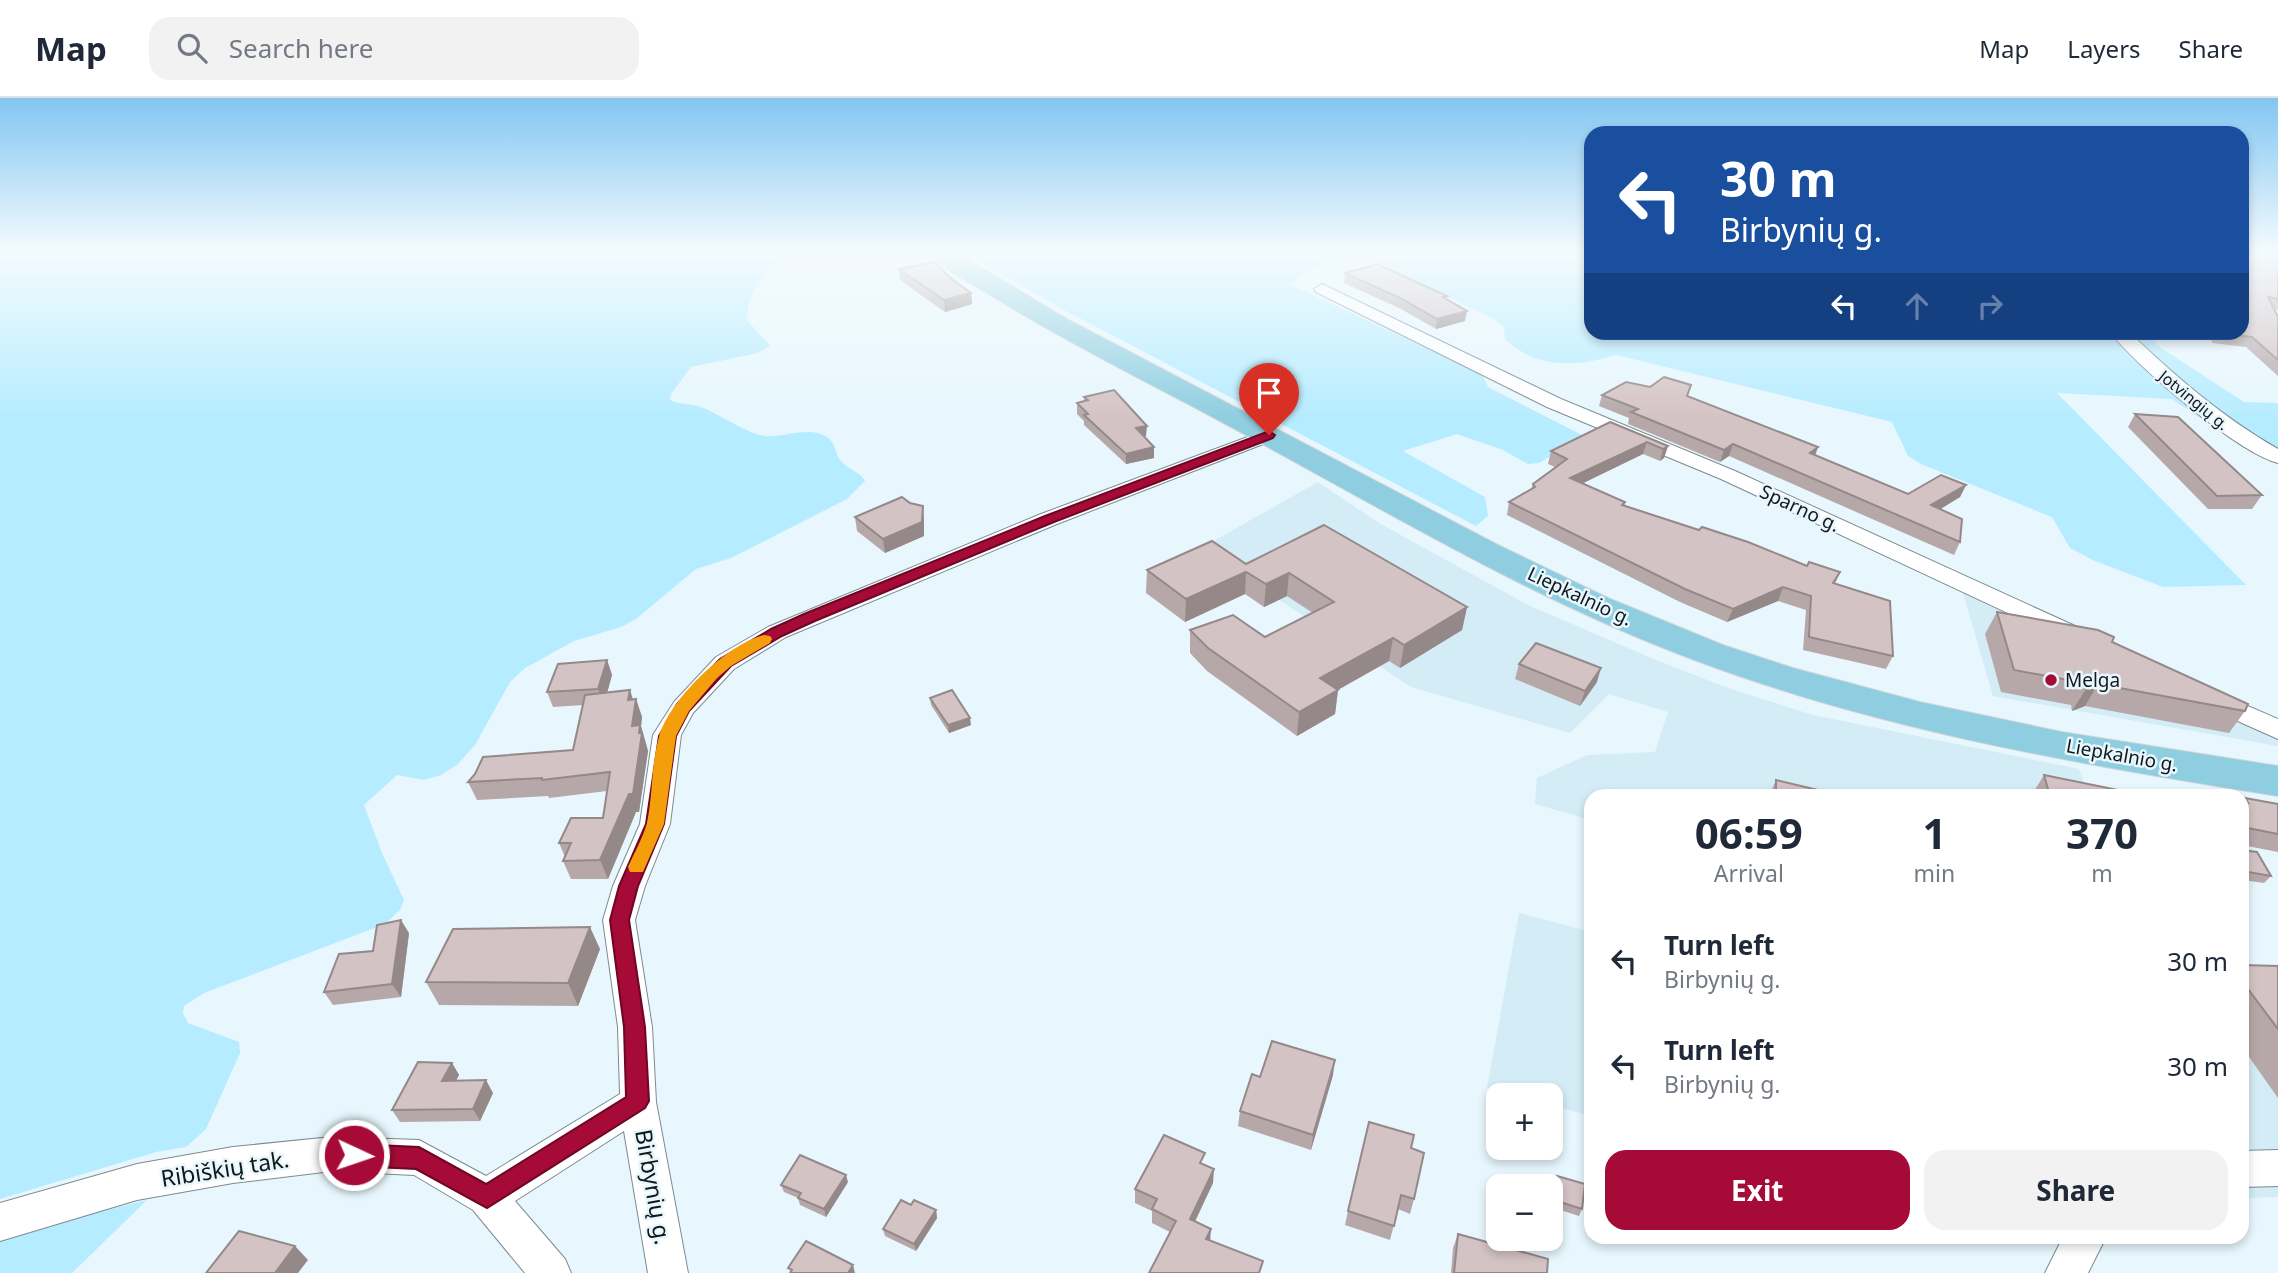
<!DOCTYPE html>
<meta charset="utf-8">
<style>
body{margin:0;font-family:"Noto Sans",sans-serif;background:#f2f2f3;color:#1f2937;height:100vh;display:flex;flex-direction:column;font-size:26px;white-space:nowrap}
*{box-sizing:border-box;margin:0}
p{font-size:23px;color:#747a83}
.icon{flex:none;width:38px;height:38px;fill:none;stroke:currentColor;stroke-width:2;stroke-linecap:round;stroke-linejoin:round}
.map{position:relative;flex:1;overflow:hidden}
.side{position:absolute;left:1584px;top:691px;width:665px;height:455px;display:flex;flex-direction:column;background:#fff;border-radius:21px;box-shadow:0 4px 10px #0003}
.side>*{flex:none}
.top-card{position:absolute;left:1584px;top:28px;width:665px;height:214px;border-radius:21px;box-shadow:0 4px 10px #0003;background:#1a4fa0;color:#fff;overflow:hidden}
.controls{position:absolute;left:1486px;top:985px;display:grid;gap:14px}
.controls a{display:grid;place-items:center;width:77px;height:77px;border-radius:14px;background:#fff;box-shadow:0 4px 10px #0003;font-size:35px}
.pin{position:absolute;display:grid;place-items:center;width:60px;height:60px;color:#fff;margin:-72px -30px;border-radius:50% 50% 50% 0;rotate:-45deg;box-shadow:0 0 7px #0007}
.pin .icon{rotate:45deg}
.me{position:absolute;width:77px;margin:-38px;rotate:93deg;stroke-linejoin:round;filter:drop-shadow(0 0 5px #0008)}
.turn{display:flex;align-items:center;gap:24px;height:147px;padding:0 21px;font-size:32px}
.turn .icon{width:91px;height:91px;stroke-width:2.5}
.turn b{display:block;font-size:49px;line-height:60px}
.lanes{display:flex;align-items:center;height:66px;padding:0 21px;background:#0003;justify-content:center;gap:35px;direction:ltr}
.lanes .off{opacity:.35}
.eta{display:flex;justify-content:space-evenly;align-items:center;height:119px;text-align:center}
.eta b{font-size:42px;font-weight:700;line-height:49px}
.button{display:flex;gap:14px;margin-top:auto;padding:14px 21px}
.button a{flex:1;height:80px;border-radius:21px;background:#a60b37;color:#fff;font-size:28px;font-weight:700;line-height:80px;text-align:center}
.button a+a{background:#f2f2f3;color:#1f2937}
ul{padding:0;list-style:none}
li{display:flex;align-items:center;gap:21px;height:105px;padding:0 21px}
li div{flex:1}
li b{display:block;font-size:26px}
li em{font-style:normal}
header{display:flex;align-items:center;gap:42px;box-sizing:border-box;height:98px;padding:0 35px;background:#fff;border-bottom:2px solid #e0e1e3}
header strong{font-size:33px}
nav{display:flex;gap:38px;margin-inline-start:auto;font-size:24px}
.search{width:490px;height:63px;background:#f2f2f3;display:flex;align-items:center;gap:18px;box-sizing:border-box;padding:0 24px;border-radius:21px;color:#747a83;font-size:26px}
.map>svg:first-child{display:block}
.built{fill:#d3ecf5}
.green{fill:#b6ecff}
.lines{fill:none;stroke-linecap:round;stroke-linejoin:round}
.minor-casing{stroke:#7c8b90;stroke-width:2}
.primary-casing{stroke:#d4d5d6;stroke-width:2}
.minor{fill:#fff;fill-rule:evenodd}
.primary{fill:#8fcee0;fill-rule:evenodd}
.wall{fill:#b6a8a9}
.shaded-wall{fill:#948889}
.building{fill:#d4c3c4;stroke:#948889;stroke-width:2}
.route{fill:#a60b37;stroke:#6c0724;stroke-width:2}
.slow{fill:#f59e0b}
.poi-dot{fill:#a60b37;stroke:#e7f7fd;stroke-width:2.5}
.labels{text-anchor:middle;stroke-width:5;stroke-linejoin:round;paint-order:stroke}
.far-street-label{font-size:16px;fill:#12181a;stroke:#e7f7fd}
.street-label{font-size:19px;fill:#12181a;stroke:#e7f7fd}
.poi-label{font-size:19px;fill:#12181a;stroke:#e7f7fd;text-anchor:start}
.near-street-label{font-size:23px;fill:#12181a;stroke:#e7f7fd}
</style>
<header>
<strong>Map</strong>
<div class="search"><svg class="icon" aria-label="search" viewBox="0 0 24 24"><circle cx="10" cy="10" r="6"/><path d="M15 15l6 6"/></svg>Search here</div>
<nav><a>Map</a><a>Layers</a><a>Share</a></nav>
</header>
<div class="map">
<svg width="2278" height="1175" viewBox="0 0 2278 1175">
<rect width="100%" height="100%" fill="#e7f7fd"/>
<!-- built -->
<g class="built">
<polygon points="1318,384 1379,425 1528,507 1656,562 1728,590 1813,617 2079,671 2088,698 1591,698 1591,722 1535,706 1537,680 1587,657 1655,654 1668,614 1609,596 1570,635 1411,589 1201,450"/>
<polygon points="1957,474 2278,626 2278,648 1993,598"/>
<polygon points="1519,815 1591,834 1591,1018 1551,1007 1550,998 1514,997 1487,990"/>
<polygon points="2242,873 2278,875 2278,1099 2242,1100"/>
</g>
<!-- green -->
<g class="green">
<path d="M0,155H795C766,168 748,190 747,222L770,248L758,255L691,269L671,296L670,302C680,307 690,305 701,309C720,316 745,335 765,338C783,341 815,324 832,344C836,350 836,358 841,363C848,372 860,373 865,383L847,401L731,460L696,471L636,521L621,529L574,543L525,570L510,584L475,647L457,667L441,677L424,682L397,677L364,707L382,755L404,802L400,812L385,826L204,895L184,908L183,915L188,925L239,944L240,955L206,1031L186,1049L156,1054L0,1101Z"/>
<polygon points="963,155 1344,155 1289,186 1482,276 1488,289 1584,338 1539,365 1528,366 1503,352 1457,336 1403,353 1485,399 1488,418 1476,428 1066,213"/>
<path d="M1359,155H1591V234L2158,235L2155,246L2244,304L2278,305V367L2216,331L2172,301L2057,295L2246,487L2163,489L2095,463L2070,450L2052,419L1921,366L1908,358L1892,324L1616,257C1577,269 1536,271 1505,241L1504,229L1494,221Z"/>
<polygon points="147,1102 72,1175 0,1175 0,1139"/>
</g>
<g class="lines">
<!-- minor casing -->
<g class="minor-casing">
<g id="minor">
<polygon points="1322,186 1561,301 1735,373 2086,533 2090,538 2086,543 2077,546 2068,543 1721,381 1547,309 1316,194 1314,191"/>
<path d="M2110,234H2129C2175,278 2222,319 2278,351V365C2238,355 2136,268 2110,234Z"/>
<polygon points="1269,331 1276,333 1279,337 1276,341 1057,426 786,539 734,571 693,615 681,637 670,726 645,788 635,822 652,929 656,1004 688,1175 648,1175 624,1033 515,1103 565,1161 571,1175 525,1175 473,1112 414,1077 332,1073 233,1085 137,1102 0,1143 0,1105 137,1066 233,1049 332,1039 419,1042 486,1078 620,996 618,929 603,822 613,788 640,726 653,637 674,604 716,559 768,529 1041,416"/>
<polygon points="2213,593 2278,621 2278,641 2204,608 2200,602 2204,596"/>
<polygon points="2278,1052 2278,1088 2242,1089 2242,1053"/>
<polygon points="2063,1139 2106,1139 2088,1175 2045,1175"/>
</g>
</g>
<!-- primary casing -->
<g class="primary-casing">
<path id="primary" d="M930,155H957L1069,222L1496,446L1608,500L1723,547L1793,570L1920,604L2062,634L2278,668V698C2082,667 1884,633 1697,563C1519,497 1357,395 1190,307C1123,272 1055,237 990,197C971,185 944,173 930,155Z"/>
</g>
<!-- minor -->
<use href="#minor" class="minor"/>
<!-- primary -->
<use href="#primary" class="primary"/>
</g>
<!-- wall -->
<g class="wall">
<polygon points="2278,155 2278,212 2274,211 2278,219 2278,278 2246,249 2212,245 2210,234 2242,234"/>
<polygon points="899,171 971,195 972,206 945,214 900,182"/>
<polygon points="1345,175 1447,198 1446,201 1465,223 1436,231 1401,211 1344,185"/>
<polygon points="1602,297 1688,298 1815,358 1908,396 1966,387 1960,399 1940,411 1960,444 1954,457 1729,358 1720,364 1628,326 1629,320 1599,308"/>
<polygon points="1084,299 1146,338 1144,339 1154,349 1154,360 1126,366 1084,327 1084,323 1077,316 1077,305 1084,303"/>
<polygon points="2135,316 2262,397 2252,411 2208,411 2128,329"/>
<polygon points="1610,324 1668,348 1664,360 1660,363 1643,356 1583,385 1625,404 1625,407 1807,468 1840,474 1835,486 1893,558 1886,571 1803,552 1806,512 1778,503 1727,524 1680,504 1507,417 1509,404 1531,391 1533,386 1555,369 1548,366 1551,353"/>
<polygon points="855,419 924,422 924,438 885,455 857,433"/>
<polygon points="1246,466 1467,509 1462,532 1400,570 1389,563 1338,592 1335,616 1297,638 1207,573 1190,555 1190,532 1265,539 1313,515 1287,498 1264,509 1245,496 1185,524 1146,495 1147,472"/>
<polygon points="1997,514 2112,544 2245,613 2229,635 2085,608 2072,613 2071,607 2001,594 1985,536"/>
<polygon points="607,562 612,577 607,595 633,601 636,601 642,619 641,628 648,653 639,714 636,714 608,781 571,781 563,763 565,759 559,745 603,720 607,693 549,700 548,698 477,702 468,684 573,652 583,607 553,609 547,594"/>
<polygon points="1519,566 1597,584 1580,608 1515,581"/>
<polygon points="930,600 971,627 949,635 931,607"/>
<polygon points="2044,677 2124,698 2031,698"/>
<polygon points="1776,682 1843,698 1769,698"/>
<polygon points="2245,700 2278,706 2278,754 2242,747 2242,704"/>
<polygon points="2242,752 2271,778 2264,785 2242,782"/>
<polygon points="409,835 401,899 333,907 324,894 373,853"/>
<polygon points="600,851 578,908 439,907 426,884"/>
<polygon points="2242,867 2278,868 2278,1000 2242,949"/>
<polygon points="452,965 459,977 456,982 493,995 480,1023 400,1024 392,1012"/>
<polygon points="1333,977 1311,1052 1238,1028 1240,1013 1260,979"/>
<polygon points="1411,1050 1414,1101 1410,1116 1398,1111 1390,1142 1345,1127 1348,1113"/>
<polygon points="1204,1067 1213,1085 1195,1124 1210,1143 1170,1134 1152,1125 1152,1113 1135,1105 1135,1091"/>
<polygon points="1557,1078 1582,1111 1579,1118 1551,1109 1554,1085"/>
<polygon points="848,1084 826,1119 800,1107 798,1100 784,1094 781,1087"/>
<polygon points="911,1107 936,1112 937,1120 916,1153 885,1138 883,1131"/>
<polygon points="1458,1136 1547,1175 1451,1175 1453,1150"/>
</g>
<!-- shaded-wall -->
<g class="shaded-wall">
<polygon points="971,195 972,206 945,214 944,202"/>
<polygon points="1467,213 1465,223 1436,231 1437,221"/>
<polygon points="1147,328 1146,338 1136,340 1136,330"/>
<polygon points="1647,344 1643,356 1567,393 1570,380"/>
<polygon points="1733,346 1729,358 1720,364 1724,352"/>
<polygon points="1668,348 1664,360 1660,363 1663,351"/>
<polygon points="1154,349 1154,360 1126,366 1126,356"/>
<polygon points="1818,349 1814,361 1810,355"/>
<polygon points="1966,387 1960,399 1926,420 1931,407"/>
<polygon points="923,408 924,422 924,438 885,455 883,441"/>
<polygon points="1246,474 1245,496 1185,524 1186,501"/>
<polygon points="1289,475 1287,498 1264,509 1266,486"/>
<polygon points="1783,489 1778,503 1727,524 1733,511"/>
<polygon points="1467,509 1462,532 1400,570 1404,547"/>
<polygon points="1393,540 1389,563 1318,603 1320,580"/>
<polygon points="607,562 612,577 604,606 598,591"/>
<polygon points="1601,570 1597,584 1580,608 1585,593"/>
<polygon points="2098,586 2085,608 2072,613 2086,591"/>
<polygon points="630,592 635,608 636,601 642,619 641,628 648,653 639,714 636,714 608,781 600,762 632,628 628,602"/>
<polygon points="1338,592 1335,616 1297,638 1299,614"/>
<polygon points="970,620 971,627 949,635 948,627"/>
<polygon points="401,822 409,835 401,899 392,886"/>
<polygon points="590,829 600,851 578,908 568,885"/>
<polygon points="1335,962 1333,977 1311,1052 1313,1037"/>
<polygon points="452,965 459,977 450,995 442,983"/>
<polygon points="486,982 493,995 480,1023 473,1011"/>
<polygon points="1214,1071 1213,1085 1189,1135 1190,1121"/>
<polygon points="846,1077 848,1084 826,1119 824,1111"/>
<polygon points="936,1112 937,1120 916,1153 914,1146"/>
<polygon points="1211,1131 1210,1145 1206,1141"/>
<polygon points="295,1148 308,1162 298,1175 275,1175"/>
<polygon points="853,1167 855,1175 848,1175"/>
</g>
<!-- building -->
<g class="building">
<polygon points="2242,155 2278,155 2278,201 2268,199 2278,219 2278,262 2252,239 2218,235 2242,234"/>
<polygon points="934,164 953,182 971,195 944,202 899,171"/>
<polygon points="1377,166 1447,198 1443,199 1467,213 1437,221 1402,201 1345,175"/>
<polygon points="1664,279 1691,287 1687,298 1818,349 1810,355 1908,396 1941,377 1966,387 1931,407 1962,421 1960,444 1733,346 1724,352 1631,314 1638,311 1602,297 1626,284 1650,289"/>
<polygon points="1114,292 1147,328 1136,330 1154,349 1126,356 1084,317 1088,316 1077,305 1088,302 1084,299"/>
<polygon points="2135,316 2178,319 2262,397 2217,398"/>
<polygon points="1610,324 1668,348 1663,351 1647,344 1570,380 1625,404 1622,407 1699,432 1702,429 1748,444 1807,468 1809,464 1840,474 1833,485 1890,503 1893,558 1809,539 1811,498 1783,489 1733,511 1685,491 1509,404 1535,389 1533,386 1567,361 1551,353"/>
<polygon points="902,399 910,405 923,408 922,424 883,441 855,419"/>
<polygon points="1324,427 1467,509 1404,547 1393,540 1320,580 1338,592 1299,614 1208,550 1190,532 1233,517 1265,539 1334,504 1289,475 1266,486 1246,474 1186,501 1147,472 1212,443 1246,466"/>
<polygon points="1997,514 2098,532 2114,539 2112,544 2248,606 2245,613 2098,586 2086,591 2084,585 2014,572"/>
<polygon points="1536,545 1601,570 1585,593 1519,566"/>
<polygon points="607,562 598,591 547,594 558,566"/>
<polygon points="630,592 628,602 636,601 632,628 640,627 639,635 642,635 633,696 629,696 600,762 563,763 571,745 559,745 571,720 603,720 610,674 542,682 542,680 468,684 475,676 483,659 573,652 585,597"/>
<polygon points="952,592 970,620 948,627 930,600"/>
<polygon points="2044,677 2123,693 2124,698 2050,698"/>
<polygon points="1776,682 1843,698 1776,698"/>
<polygon points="2245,700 2278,706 2278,736 2248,730 2242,717 2242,704 2248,705"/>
<polygon points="2242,752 2257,754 2271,778 2242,773"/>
<polygon points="401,822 392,886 324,894 339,856 373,853 377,827"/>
<polygon points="590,829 568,885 426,884 453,831"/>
<polygon points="2242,867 2278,868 2278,931 2242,883"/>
<polygon points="1272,943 1335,962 1313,1037 1240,1013 1252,976 1260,979"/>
<polygon points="418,964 452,965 442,983 486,982 473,1011 392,1012"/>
<polygon points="1369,1024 1414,1037 1411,1050 1424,1055 1414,1101 1401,1097 1394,1128 1348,1113"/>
<polygon points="1164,1037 1205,1055 1200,1065 1214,1071 1190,1121 1211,1131 1206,1141 1263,1163 1259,1175 1149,1175 1176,1123 1152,1111 1157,1101 1135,1091"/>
<polygon points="800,1057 846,1077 824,1111 798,1100 801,1095 781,1087"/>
<polygon points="1557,1078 1585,1086 1582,1111 1554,1102"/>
<polygon points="901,1102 911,1107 914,1102 936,1112 914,1146 883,1131"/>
<polygon points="239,1133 295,1148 275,1175 206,1175"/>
<polygon points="1458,1136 1548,1161 1547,1175 1454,1175"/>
<polygon points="806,1143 853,1167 848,1175 790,1175 792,1172 788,1170"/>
</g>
<!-- sky -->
<linearGradient id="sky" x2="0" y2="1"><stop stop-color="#82c6f1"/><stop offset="0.48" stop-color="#f4fbfe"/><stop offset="1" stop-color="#f4fbfe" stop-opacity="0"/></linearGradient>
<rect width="2278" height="320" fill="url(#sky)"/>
<!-- route -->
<polygon class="route" points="1269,333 1275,337 1273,340 1054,424 815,523 782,538 731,568 689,613 676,638 664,726 638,788 629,822 645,929 649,1003 645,1010 487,1110 416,1071 354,1068 346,1065 343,1057 346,1049 354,1046 419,1049 486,1086 626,999 624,929 610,822 619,788 646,726 659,638 677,606 720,561 771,531 804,516 1045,418"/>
<!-- slow -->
<path class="slow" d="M764,537L770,538L772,541L770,545L731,568L717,580L689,613L676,638L664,726L643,774H630L628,769C634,755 643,740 647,725C653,697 651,667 659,639C669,602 727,546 764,537Z"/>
<!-- markers -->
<circle class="poi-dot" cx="2051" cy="582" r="7"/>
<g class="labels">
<!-- far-street labels -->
<g class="far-street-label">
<text transform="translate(2194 302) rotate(39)" y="6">Jotvingių g.</text>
</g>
<!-- street labels -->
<g class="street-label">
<text transform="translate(1800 410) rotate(25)" y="7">Sparno g.</text>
<text transform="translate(1580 498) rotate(25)" y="7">Liepkalnio g.</text>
<text transform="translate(2122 657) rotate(10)" y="7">Liepkalnio g.</text>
</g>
<!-- poi labels -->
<g class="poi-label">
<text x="2065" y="589">Melga</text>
</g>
<!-- near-street labels -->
<g class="near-street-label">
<text transform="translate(225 1071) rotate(-9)" y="8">Ribiškių tak.</text>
<text transform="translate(653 1089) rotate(80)" y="8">Birbynių g.</text>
</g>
</g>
</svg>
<div class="controls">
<a>+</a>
<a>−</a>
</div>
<div class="pin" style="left:1269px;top:337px;background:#d93025"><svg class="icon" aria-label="arrive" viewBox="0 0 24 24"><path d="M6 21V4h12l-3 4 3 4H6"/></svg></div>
<svg class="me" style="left:354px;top:1057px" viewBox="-20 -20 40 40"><circle r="17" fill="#a60b37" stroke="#fff" stroke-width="3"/><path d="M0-11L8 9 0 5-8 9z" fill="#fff"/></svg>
<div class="top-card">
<div class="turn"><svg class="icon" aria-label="left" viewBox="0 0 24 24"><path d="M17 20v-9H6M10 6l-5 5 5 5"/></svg><div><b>30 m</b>Birbynių g.</div></div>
<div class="lanes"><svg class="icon" aria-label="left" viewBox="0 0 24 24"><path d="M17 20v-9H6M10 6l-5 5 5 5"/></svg><svg class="icon off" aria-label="ahead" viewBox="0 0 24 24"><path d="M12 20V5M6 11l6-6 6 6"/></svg><svg class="icon off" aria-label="right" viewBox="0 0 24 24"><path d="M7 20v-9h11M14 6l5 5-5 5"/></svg></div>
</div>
<section class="side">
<div class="eta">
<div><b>06:59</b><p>Arrival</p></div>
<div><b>1</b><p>min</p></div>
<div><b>370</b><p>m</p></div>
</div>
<ul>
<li><svg class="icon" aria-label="left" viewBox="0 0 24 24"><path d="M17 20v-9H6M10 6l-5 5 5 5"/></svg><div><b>Turn left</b><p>Birbynių g.</p></div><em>30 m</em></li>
<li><svg class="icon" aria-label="left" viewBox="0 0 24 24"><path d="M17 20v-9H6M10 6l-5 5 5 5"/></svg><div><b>Turn left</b><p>Birbynių g.</p></div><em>30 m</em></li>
</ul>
<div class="button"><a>Exit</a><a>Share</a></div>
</section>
</div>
